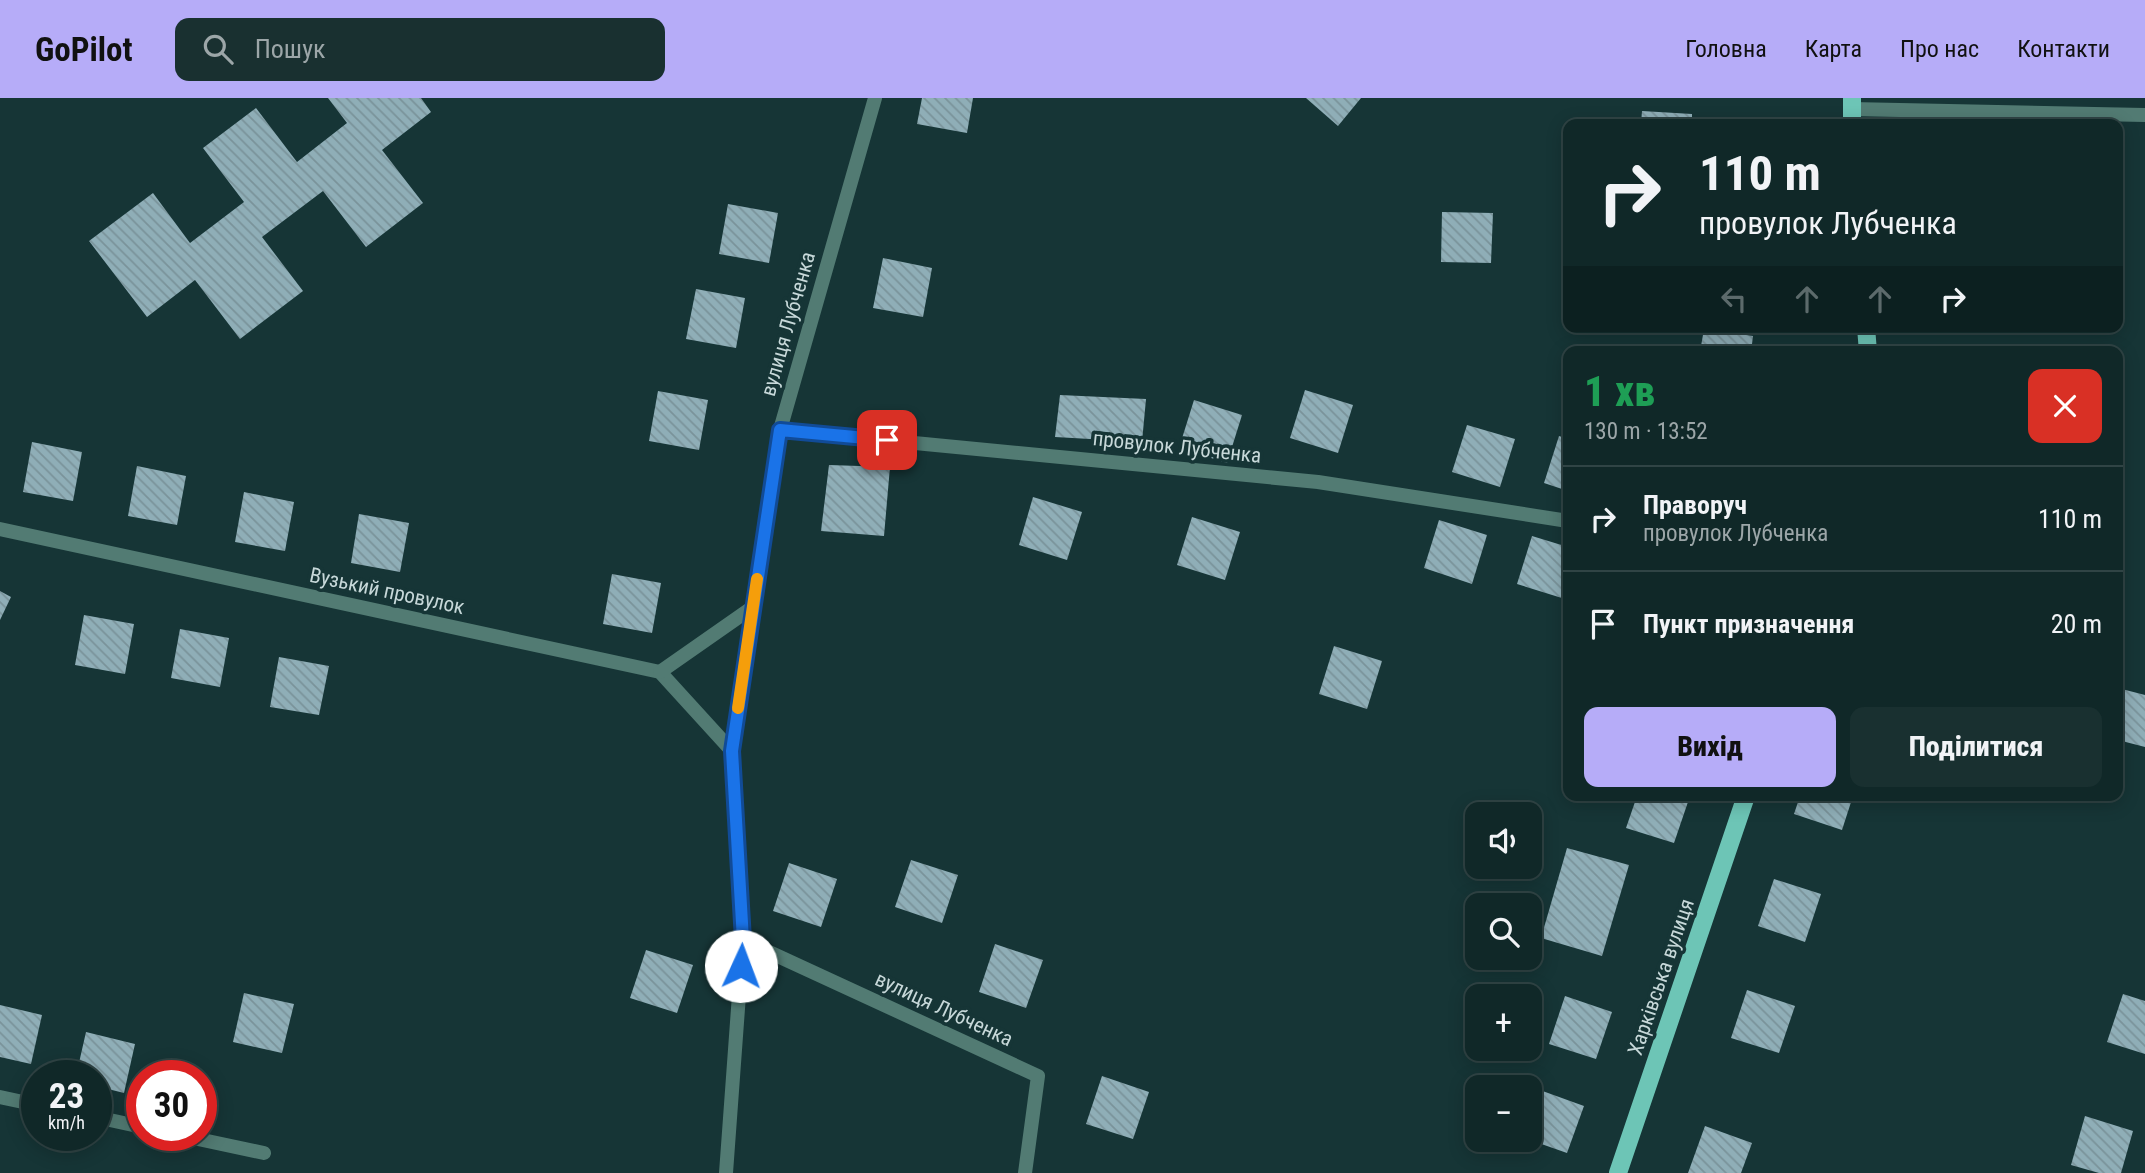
<!DOCTYPE html>
<html lang="uk">
<meta charset="utf-8">
<style>
body{margin:0;font-family:"Roboto Condensed",sans-serif;background:#193030;color:#f1f3f6;height:100vh;display:flex;flex-direction:column;font-size:26px;white-space:nowrap}
*{box-sizing:border-box;margin:0}
p{font-size:23px;color:#9ca6a8}
.icon{flex:none;width:38px;height:38px;fill:none;stroke:currentColor;stroke-width:2;stroke-linecap:round;stroke-linejoin:round}
.map{position:relative;flex:1;overflow:hidden}
.details{position:absolute;left:1563px;top:248px;width:560px;height:455px;display:flex;flex-direction:column;background:#102828;border-radius:14px;box-shadow:0 4px 18px #0003,0 0 0 2px #304445}
.details>*{flex:none}
.hud{position:absolute;left:1563px;top:21px;width:560px;height:214px;border-radius:14px;box-shadow:0 4px 18px #0003,0 0 0 2px #304445;background:#102828;color:#f1f3f6;overflow:hidden}
.tools{position:absolute;left:1465px;top:704px;display:grid;gap:14px}
.tools a{display:grid;place-items:center;width:77px;height:77px;border-radius:14px;background:#102828;box-shadow:0 4px 18px #0003,0 0 0 2px #304445;font-size:35px}
.speed{position:absolute;left:21px;top:962px;display:flex;gap:14px;font-size:35px;font-weight:700;text-align:center}
.speed>*{display:grid;place-content:center;width:91px;height:91px;border-radius:50%;background:#102828;box-shadow:0 4px 18px #0003,0 0 0 2px #304445;line-height:1}
.speed small{font-size:18px;font-weight:400}
.speed .limit{border:10px solid #d22;background:#fff;color:#111}
.pin{position:absolute;display:grid;place-items:center;width:60px;height:60px;color:#fff;margin:-30px;border-radius:14px;box-shadow:0 4px 10px #0006}
.me{position:absolute;width:77px;margin:-38px;rotate:2deg;stroke-linejoin:round;filter:drop-shadow(0 0 5px #0008)}
.turn{display:flex;align-items:center;gap:24px;height:147px;padding:0 21px;font-size:32px}
.turn .icon{width:91px;height:91px;stroke-width:2.5}
.turn b{display:block;font-size:49px;line-height:60px}
.lanes{display:flex;align-items:center;height:66px;padding:0 21px;background:#0003;justify-content:center;gap:35px;direction:ltr}
.lanes .off{opacity:.35}
.round{display:grid;place-items:center;flex:none;width:74px;height:74px;border-radius:14px;background:#193030}
.summary{display:flex;align-items:center;justify-content:space-between;height:119px;padding:0 21px}
h1{font-size:42px;font-weight:800;line-height:52px;color:#1e9e55}
.cta{display:flex;gap:14px;margin-top:auto;padding:14px 21px}
.cta a{flex:1;height:80px;border-radius:14px;background:#b6acf8;color:#111;font-size:28px;font-weight:800;line-height:80px;text-align:center}
.cta a+a{background:#193030;color:#f1f3f6}
ul{padding:0;list-style:none}
li{display:flex;align-items:center;gap:21px;height:105px;padding:0 21px;border-top:2px solid #304445}
li div{flex:1}
li b{display:block;font-size:26px}
li em{font-style:normal}
header{display:flex;align-items:center;gap:42px;box-sizing:border-box;height:98px;padding:0 35px;background:#b6acf8;color:#111}
header strong{font-size:33px}
nav{display:flex;gap:38px;margin-inline-start:auto;font-size:24px}
.search{width:490px;height:63px;background:#193030;display:flex;align-items:center;gap:18px;box-sizing:border-box;padding:0 24px;border-radius:14px;color:#9ca6a8;font-size:26px}
.map>svg:first-child{display:block}
.building{fill:url(#building-back-hatch)}
.lines{fill:none;stroke-linecap:round;stroke-linejoin:round}
.lane{stroke:#527b73;stroke-width:14}
.street{stroke:#527b73;stroke-width:14}
.primary{stroke:#6dc5b6;stroke-width:18}
.route-casing{stroke:#114b97;stroke-width:18}
.route{stroke:#1a73e8;stroke-width:12}
.slow{stroke:#f59e0b;stroke-width:12}
.labels{text-anchor:middle;stroke-width:7;stroke-linejoin:round;paint-order:stroke}
.street-label{font-size:21px;fill:#c7d8d9;stroke:#163536}
</style>
<header>
<strong>GoPilot</strong>
<div class="search"><svg class="icon" aria-label="search" viewBox="0 0 24 24"><circle cx="10" cy="10" r="6"/><path d="M15 15l6 6"/></svg>Пошук</div>
<nav><a>Головна</a><a>Карта</a><a>Про нас</a><a>Контакти</a></nav>
</header>
<div class="map">
<svg width="2145" height="1075" viewBox="0 0 2145 1075">
<defs>
<pattern id="building-back-hatch" width="6" height="6" patternUnits="userSpaceOnUse" patternTransform="scale(1.75)"><rect width="6" height="6" fill="#8faeb7"/><path d="M-1 5l2 2M0 0l6 6M5-1l2 2" fill="none" stroke="#7a939a"/></pattern>
</defs>
<rect width="100%" height="100%" fill="#163536"/>
<!-- building -->
<g class="building">
<polygon points="328,0 421,0 431,14 382,52 423,105 366,149 323,93 262,139 303,193 240,241 195,182 147,219 89,143 153,95 190,145 244,104 203,50 256,10 297,64 347,25"/>
<polygon points="922,0 973,0 967,35 917,26"/>
<polygon points="1306,0 1361,0 1338,28"/>
<polygon points="1642,13 1692,16 1692,26 1641,26"/>
<polygon points="728,106 778,115 769,165 719,156"/>
<polygon points="1442,114 1493,115 1491,165 1441,164"/>
<polygon points="883,160 932,170 923,219 873,210"/>
<polygon points="696,191 745,200 736,250 686,241"/>
<polygon points="1704,231 1753,238 1751,254 1700,254"/>
<polygon points="1961,248 1961,254 1911,254 1911,249"/>
<polygon points="1305,292 1353,307 1338,355 1290,340"/>
<polygon points="658,293 708,302 699,352 649,343"/>
<polygon points="1060,297 1146,301 1142,344 1055,339"/>
<polygon points="1194,302 1242,317 1227,365 1179,350"/>
<polygon points="1467,327 1515,341 1500,389 1452,374"/>
<polygon points="1559,338 1568,341 1568,393 1544,385"/>
<polygon points="32,344 82,354 73,403 23,394"/>
<polygon points="829,367 890,369 884,438 821,433"/>
<polygon points="137,368 186,378 177,427 128,418"/>
<polygon points="244,394 294,404 285,453 235,444"/>
<polygon points="1033,399 1082,414 1067,462 1019,447"/>
<polygon points="359,416 409,425 400,474 351,465"/>
<polygon points="1192,419 1240,434 1225,482 1177,467"/>
<polygon points="1439,422 1487,437 1472,486 1424,470"/>
<polygon points="1532,438 1568,449 1568,492 1565,501 1517,486"/>
<polygon points="612,476 661,485 652,535 603,526"/>
<polygon points="0,493 11,499 0,522"/>
<polygon points="84,517 134,526 125,576 75,567"/>
<polygon points="180,531 229,540 220,589 171,580"/>
<polygon points="1334,548 1382,563 1367,611 1319,596"/>
<polygon points="279,559 329,568 319,617 270,609"/>
<polygon points="2118,590 2145,597 2145,649 2118,642"/>
<polygon points="1637,698 1690,698 1674,745 1626,730"/>
<polygon points="1800,698 1853,698 1842,732 1794,716"/>
<polygon points="1567,750 1629,767 1602,858 1541,840"/>
<polygon points="911,762 958,777 942,825 895,809"/>
<polygon points="789,765 837,781 821,829 773,813"/>
<polygon points="1774,781 1821,796 1805,844 1758,828"/>
<polygon points="995,846 1043,862 1026,910 979,894"/>
<polygon points="646,852 693,867 677,915 630,900"/>
<polygon points="1747,892 1795,908 1779,955 1731,940"/>
<polygon points="244,895 294,906 282,955 233,944"/>
<polygon points="2123,896 2145,903 2145,956 2107,944"/>
<polygon points="1565,898 1612,914 1596,961 1549,946"/>
<polygon points="0,907 42,917 31,966 0,959"/>
<polygon points="86,934 135,946 124,995 96,988 96,978 76,978"/>
<polygon points="1102,978 1149,994 1133,1041 1086,1026"/>
<polygon points="1537,991 1584,1008 1567,1055 1530,1042 1530,1010"/>
<polygon points="2085,1018 2133,1033 2121,1075 2099,1075 2071,1067"/>
<polygon points="1705,1028 1752,1045 1741,1075 1688,1075"/>
</g>
<g class="lines">
<!-- lane -->
<polyline class="lane" points="1851,11 2145,17"/>
<!-- street -->
<g class="street">
<polyline points="780,332 1318,384 1568,423"/>
<polyline points="0,431 660,574 732,653"/>
<polyline points="660,574 753,509"/>
<polyline points="743,842 1038,978 1025,1075"/>
<polyline points="0,999 37,1007"/>
<polyline points="96,1019 142,1029"/>
<polyline points="184,1038 264,1055"/>
<polyline points="726,1075 743,842 732,653 780,332 875,0"/>
</g>
<!-- primary -->
<g class="primary">
<polyline points="1852,0 1852,26"/>
<polyline points="1866,229 1868,254"/>
<polyline points="1618,1075 1746,698"/>
</g>
</g>
<g class="lines">
<!-- route casing -->
<g class="route-casing">
<polyline id="route" points="741,868 743,842 732,653 780,332 887,342"/>
</g>
<!-- route -->
<use href="#route" class="route"/>
<!-- slow -->
<polyline class="slow" points="738,610 757,481"/>
</g>
<g class="labels">
<!-- street labels -->
<g class="street-label">
<text transform="translate(788 226) rotate(-74)" y="7">вулиця Лубченка</text>
<text transform="translate(1177 349) rotate(6)" y="7">провулок Лубченка</text>
<text transform="translate(387 493) rotate(12)" y="7">Вузький провулок</text>
<text transform="translate(1661 879) rotate(-71)" y="7">Харківська вулиця</text>
<text transform="translate(944 911) rotate(25)" y="7">вулиця Лубченка</text>
</g>
</g>
</svg>
<div class="tools">
<a><svg class="icon" aria-label="sound" viewBox="0 0 24 24"><path d="M4 9h4l5-4v14l-5-4H4zM17 9q2 3 0 6"/></svg></a>
<a><svg class="icon" aria-label="search" viewBox="0 0 24 24"><circle cx="10" cy="10" r="6"/><path d="M15 15l6 6"/></svg></a>
<a>+</a>
<a>−</a>
</div>
<div class="speed"><div>23<small>km/h</small></div><div class="limit">30</div></div>
<div class="pin" style="left:887px;top:342px;background:#d93025"><svg class="icon" aria-label="arrive" viewBox="0 0 24 24"><path d="M6 21V4h12l-3 4 3 4H6"/></svg></div>
<svg class="me" style="left:741px;top:868px" viewBox="-20 -20 40 40"><circle r="19" fill="#fff"/><path d="M0-13L10 11 0 6-10 11z" fill="#1a73e8"/></svg>
<div class="hud">
<div class="turn"><svg class="icon" aria-label="right" viewBox="0 0 24 24"><path d="M7 20v-9h11M14 6l5 5-5 5"/></svg><div><b>110 m</b>провулок Лубченка</div></div>
<div class="lanes"><svg class="icon off" aria-label="left" viewBox="0 0 24 24"><path d="M17 20v-9H6M10 6l-5 5 5 5"/></svg><svg class="icon off" aria-label="ahead" viewBox="0 0 24 24"><path d="M12 20V5M6 11l6-6 6 6"/></svg><svg class="icon off" aria-label="ahead" viewBox="0 0 24 24"><path d="M12 20V5M6 11l6-6 6 6"/></svg><svg class="icon" aria-label="right" viewBox="0 0 24 24"><path d="M7 20v-9h11M14 6l5 5-5 5"/></svg></div>
</div>
<section class="details">
<div class="summary"><div><h1>1 хв</h1><p>130 m · 13:52</p></div><a class="round" style="background:#d93025;color:#fff"><svg class="icon" aria-label="close" viewBox="0 0 24 24"><path d="M6 6l12 12M18 6L6 18"/></svg></a></div>
<ul>
<li><svg class="icon" aria-label="right" viewBox="0 0 24 24"><path d="M7 20v-9h11M14 6l5 5-5 5"/></svg><div><b>Праворуч</b><p>провулок Лубченка</p></div><em>110 m</em></li>
<li><svg class="icon" aria-label="arrive" viewBox="0 0 24 24"><path d="M6 21V4h12l-3 4 3 4H6"/></svg><div><b>Пункт призначення</b></div><em>20 m</em></li>
</ul>
<div class="cta"><a>Вихід</a><a>Поділитися</a></div>
</section>
</div>
